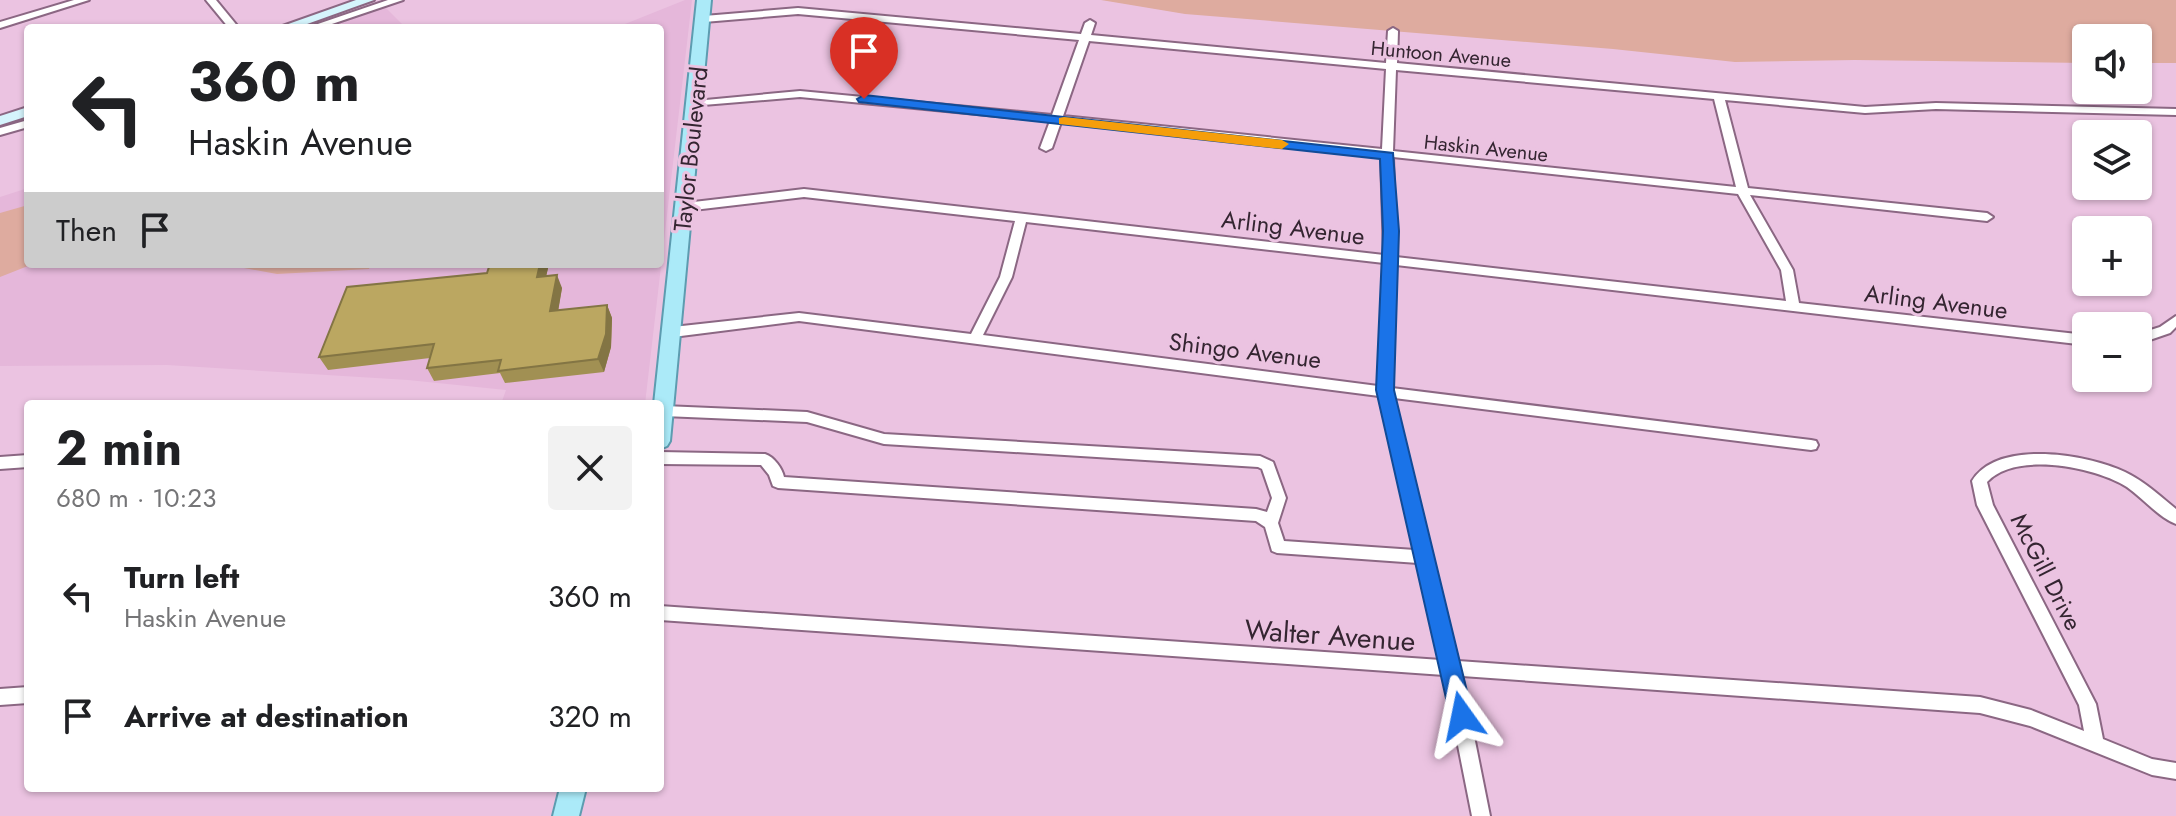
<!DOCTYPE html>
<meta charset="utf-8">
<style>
body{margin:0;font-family:Jost,sans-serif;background:#f2f2f2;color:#202124;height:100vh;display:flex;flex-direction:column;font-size:30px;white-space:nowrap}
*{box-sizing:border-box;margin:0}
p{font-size:26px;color:#757577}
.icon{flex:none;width:44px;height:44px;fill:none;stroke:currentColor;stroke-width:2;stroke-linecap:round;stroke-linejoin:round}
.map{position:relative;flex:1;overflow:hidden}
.details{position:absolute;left:24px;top:400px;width:640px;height:392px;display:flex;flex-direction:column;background:#fff;border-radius:8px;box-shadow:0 2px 6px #0004}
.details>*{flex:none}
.guide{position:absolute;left:24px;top:24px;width:640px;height:244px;border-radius:8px;box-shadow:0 2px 6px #0004;background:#fff;color:#202124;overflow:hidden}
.fabs{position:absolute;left:2072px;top:24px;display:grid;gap:16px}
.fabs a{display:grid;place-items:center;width:80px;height:80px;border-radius:8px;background:#fff;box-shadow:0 2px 6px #0004;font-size:40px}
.pin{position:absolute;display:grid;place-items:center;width:68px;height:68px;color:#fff;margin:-82px -34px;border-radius:50% 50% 50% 0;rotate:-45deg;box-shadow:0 0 8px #0007}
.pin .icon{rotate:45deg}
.me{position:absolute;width:88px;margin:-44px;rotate:348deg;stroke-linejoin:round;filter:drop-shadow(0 0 6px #0008)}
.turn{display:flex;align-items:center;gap:28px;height:168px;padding:0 32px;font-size:36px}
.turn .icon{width:104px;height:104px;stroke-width:2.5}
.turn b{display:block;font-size:56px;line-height:68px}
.then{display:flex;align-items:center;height:76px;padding:0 32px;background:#0003;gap:16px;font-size:30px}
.round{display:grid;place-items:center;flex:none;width:84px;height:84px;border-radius:8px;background:#f2f2f2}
.headline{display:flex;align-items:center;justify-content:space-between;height:136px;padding:0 32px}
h1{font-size:48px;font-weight:700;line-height:60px}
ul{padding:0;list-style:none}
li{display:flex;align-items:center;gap:24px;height:120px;padding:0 32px}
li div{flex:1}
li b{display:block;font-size:30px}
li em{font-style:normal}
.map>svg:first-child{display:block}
.built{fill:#e5b7da}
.green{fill:#deab9f}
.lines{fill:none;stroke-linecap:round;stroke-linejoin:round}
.street-casing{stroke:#8b6783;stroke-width:4}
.secondary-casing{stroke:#8b6783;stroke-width:4}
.primary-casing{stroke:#5d9cb0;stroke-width:4}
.street{fill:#fff;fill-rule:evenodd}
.secondary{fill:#d5f4fc;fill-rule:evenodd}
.primary{fill:#abeaf8;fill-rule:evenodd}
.wall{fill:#a19053}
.shaded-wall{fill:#837544}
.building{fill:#bba761;stroke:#837544;stroke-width:2}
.route{fill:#1a73e8;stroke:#114b97;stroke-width:2}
.slow{fill:#f59e0b}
.labels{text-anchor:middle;stroke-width:6;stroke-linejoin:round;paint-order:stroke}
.far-street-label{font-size:20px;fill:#342531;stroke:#ebc3e1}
.street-label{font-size:24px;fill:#342531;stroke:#ebc3e1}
.near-street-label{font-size:28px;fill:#342531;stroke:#ebc3e1}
</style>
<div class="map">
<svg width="2176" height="816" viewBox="0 0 2176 816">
<rect width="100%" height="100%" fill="#ebc3e1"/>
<!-- built -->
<g class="built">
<polygon points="685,0 692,0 645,404 501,404 506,390 408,380 167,365 0,366 0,197 28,188 28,264 660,264 660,28 615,28"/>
<polygon points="379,1 406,28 298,28"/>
</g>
<!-- green -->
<g class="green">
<polygon points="1101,0 2176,0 2176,63 2138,63 2138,38 2086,38 2086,63 1855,60 1735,62 1613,49 1185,14"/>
<polygon points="28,205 28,264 33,264 0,277 0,213"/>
<polygon points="222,264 371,264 369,269 277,274"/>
</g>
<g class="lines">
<!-- street casing -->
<g class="street-casing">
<g id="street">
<polygon points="74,0 89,0 0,28 0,22"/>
<polygon points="206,0 216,0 239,28 229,28"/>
<polygon points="388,0 403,0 323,27 315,25"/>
<path d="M798,8L1081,34L1085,23L1090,20L1095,23L1091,35L1386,63L1388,31L1393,28L1398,31L1397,63L1865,107L1936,103L2176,109V115L1936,109L1865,113L1725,100L1748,188L1987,213L1993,217L1987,221L1750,195L1793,270L1799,303L2086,335V345L1396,265L1392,388L1811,440L1816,441L1818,445L1816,449L1811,450L1394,398L1458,661L1980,697L2031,710L2084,731L2079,705L1977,505L1972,481C1998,439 2087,454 2125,472C2144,481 2160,496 2176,509V524C2158,517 2143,498 2127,487C2095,467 2015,451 1987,482L1993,505L2096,704L2103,739L2152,759L2176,763V779L2152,775L2030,726L1980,713L1462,676L1490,816H1472L1444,675L660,620V606L1441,660L1418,563L1277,553L1272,551L1265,527L1256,521L778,488L773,486L769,475L761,465L660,464V452L765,454C774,457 782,468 784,477L1256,509L1267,512L1272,498L1262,469L1258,467L884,444L807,422L664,416L660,415V407L664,406L807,412L884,434L1260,456L1273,462L1286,498L1278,523L1284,541L1415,550L1379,396L799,321L673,337L668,335L666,332L668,329L673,327L799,313L971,334L1000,277L1015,221L804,197L685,211L679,207L685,203L804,189L1384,255L1381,156L1061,122L1052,148L1046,151L1040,148L1050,121L800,97L691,106L690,104L695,101L800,91L1052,115L1079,40L798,14L704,22L699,19L704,16ZM1089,41L1386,69L1382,149L1063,116ZM1396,70L1714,99L1736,187L1393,151ZM1393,157L1738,194L1781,270L1786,301L1396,257ZM1026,222L1384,263L1378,386L983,335L1012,277Z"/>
<polygon points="28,120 28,127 0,135 0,128"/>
<polygon points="2176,316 2176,327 2170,333 2138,344 2138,334 2160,327"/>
<polygon points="28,455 28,467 0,469 0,457"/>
<polygon points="28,687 28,703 0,705 0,689"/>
</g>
</g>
<!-- secondary casing -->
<g class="secondary-casing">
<g id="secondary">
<polygon points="356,0 374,0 296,28 277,28"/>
<polygon points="28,107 28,116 0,125 0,116"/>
</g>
</g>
<!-- primary casing -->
<g class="primary-casing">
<g id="primary">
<polygon points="697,0 711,0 670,441 667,446 660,449 660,404 654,404"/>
<polygon points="560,788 586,788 579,816 553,816"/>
</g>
</g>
<!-- street -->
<use href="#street" class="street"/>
<!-- secondary -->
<use href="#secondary" class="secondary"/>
<!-- primary -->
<use href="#primary" class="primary"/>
</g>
<!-- wall -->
<polygon class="wall" points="495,264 549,264 546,276 562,288 558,310 607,305 612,318 611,347 604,372 505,383 500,373 434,381 427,368 430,358 328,370 319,357 487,273"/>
<!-- shaded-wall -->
<g class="shaded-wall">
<polygon points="540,264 549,264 543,290 537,277"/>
<polygon points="557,275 562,288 556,324 550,311"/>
<polygon points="607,305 612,318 611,347 604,372 598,359"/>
</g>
<!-- building -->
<polygon class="building" points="495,264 540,264 537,277 557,275 550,311 607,305 606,334 598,359 498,371 501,360 427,368 434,344 319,357 347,287 487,273 489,267 495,266"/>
<!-- route -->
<polygon class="route" points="864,95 1393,153 1399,231 1394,390 1473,716 1470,723 1462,726 1454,723 1450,716 1376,390 1383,231 1380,159 859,102 857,99"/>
<!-- slow -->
<polygon class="slow" points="1064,117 1282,140 1289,144 1282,149 1059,124 1059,118"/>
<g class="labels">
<!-- far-street labels -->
<g class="far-street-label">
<text transform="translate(1441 54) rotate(5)" y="7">Huntoon Avenue</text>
<text transform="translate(1486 148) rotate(6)" y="7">Haskin Avenue</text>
</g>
<!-- street labels -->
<g class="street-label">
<text transform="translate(691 149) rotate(-84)" y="8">Taylor Boulevard</text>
<text transform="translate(1293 228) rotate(7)" y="8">Arling Avenue</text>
<text transform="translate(1936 302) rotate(7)" y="8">Arling Avenue</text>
<text transform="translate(1245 351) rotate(7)" y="8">Shingo Avenue</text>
<text transform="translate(2046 572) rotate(63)" y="8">McGill Drive</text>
</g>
<!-- near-street labels -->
<g class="near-street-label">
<text transform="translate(1330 635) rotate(4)" y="10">Walter Avenue</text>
</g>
</g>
</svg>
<div class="fabs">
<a><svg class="icon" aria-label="sound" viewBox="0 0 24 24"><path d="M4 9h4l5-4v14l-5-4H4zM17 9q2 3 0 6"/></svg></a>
<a><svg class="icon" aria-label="layers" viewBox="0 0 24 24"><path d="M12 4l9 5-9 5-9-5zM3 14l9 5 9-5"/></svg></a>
<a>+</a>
<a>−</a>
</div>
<div class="pin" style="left:864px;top:99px;background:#d93025"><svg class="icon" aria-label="arrive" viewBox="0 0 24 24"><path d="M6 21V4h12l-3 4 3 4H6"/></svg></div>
<svg class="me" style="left:1462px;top:716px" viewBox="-20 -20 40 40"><path d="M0-17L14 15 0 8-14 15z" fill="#1a73e8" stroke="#fff" stroke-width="4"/></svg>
<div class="guide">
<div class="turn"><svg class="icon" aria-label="left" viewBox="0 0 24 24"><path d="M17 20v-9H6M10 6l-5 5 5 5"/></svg><div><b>360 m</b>Haskin Avenue</div></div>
<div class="then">Then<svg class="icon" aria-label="arrive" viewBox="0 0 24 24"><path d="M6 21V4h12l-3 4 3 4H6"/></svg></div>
</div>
<section class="details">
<div class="headline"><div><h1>2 min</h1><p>680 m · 10:23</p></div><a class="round"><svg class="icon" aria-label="close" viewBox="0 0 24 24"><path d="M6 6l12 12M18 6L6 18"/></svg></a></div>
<ul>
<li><svg class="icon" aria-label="left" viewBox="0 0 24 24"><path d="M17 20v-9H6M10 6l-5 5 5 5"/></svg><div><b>Turn left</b><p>Haskin Avenue</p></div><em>360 m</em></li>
<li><svg class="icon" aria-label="arrive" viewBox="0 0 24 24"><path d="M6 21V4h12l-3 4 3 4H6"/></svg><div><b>Arrive at destination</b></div><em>320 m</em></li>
</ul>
</section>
</div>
